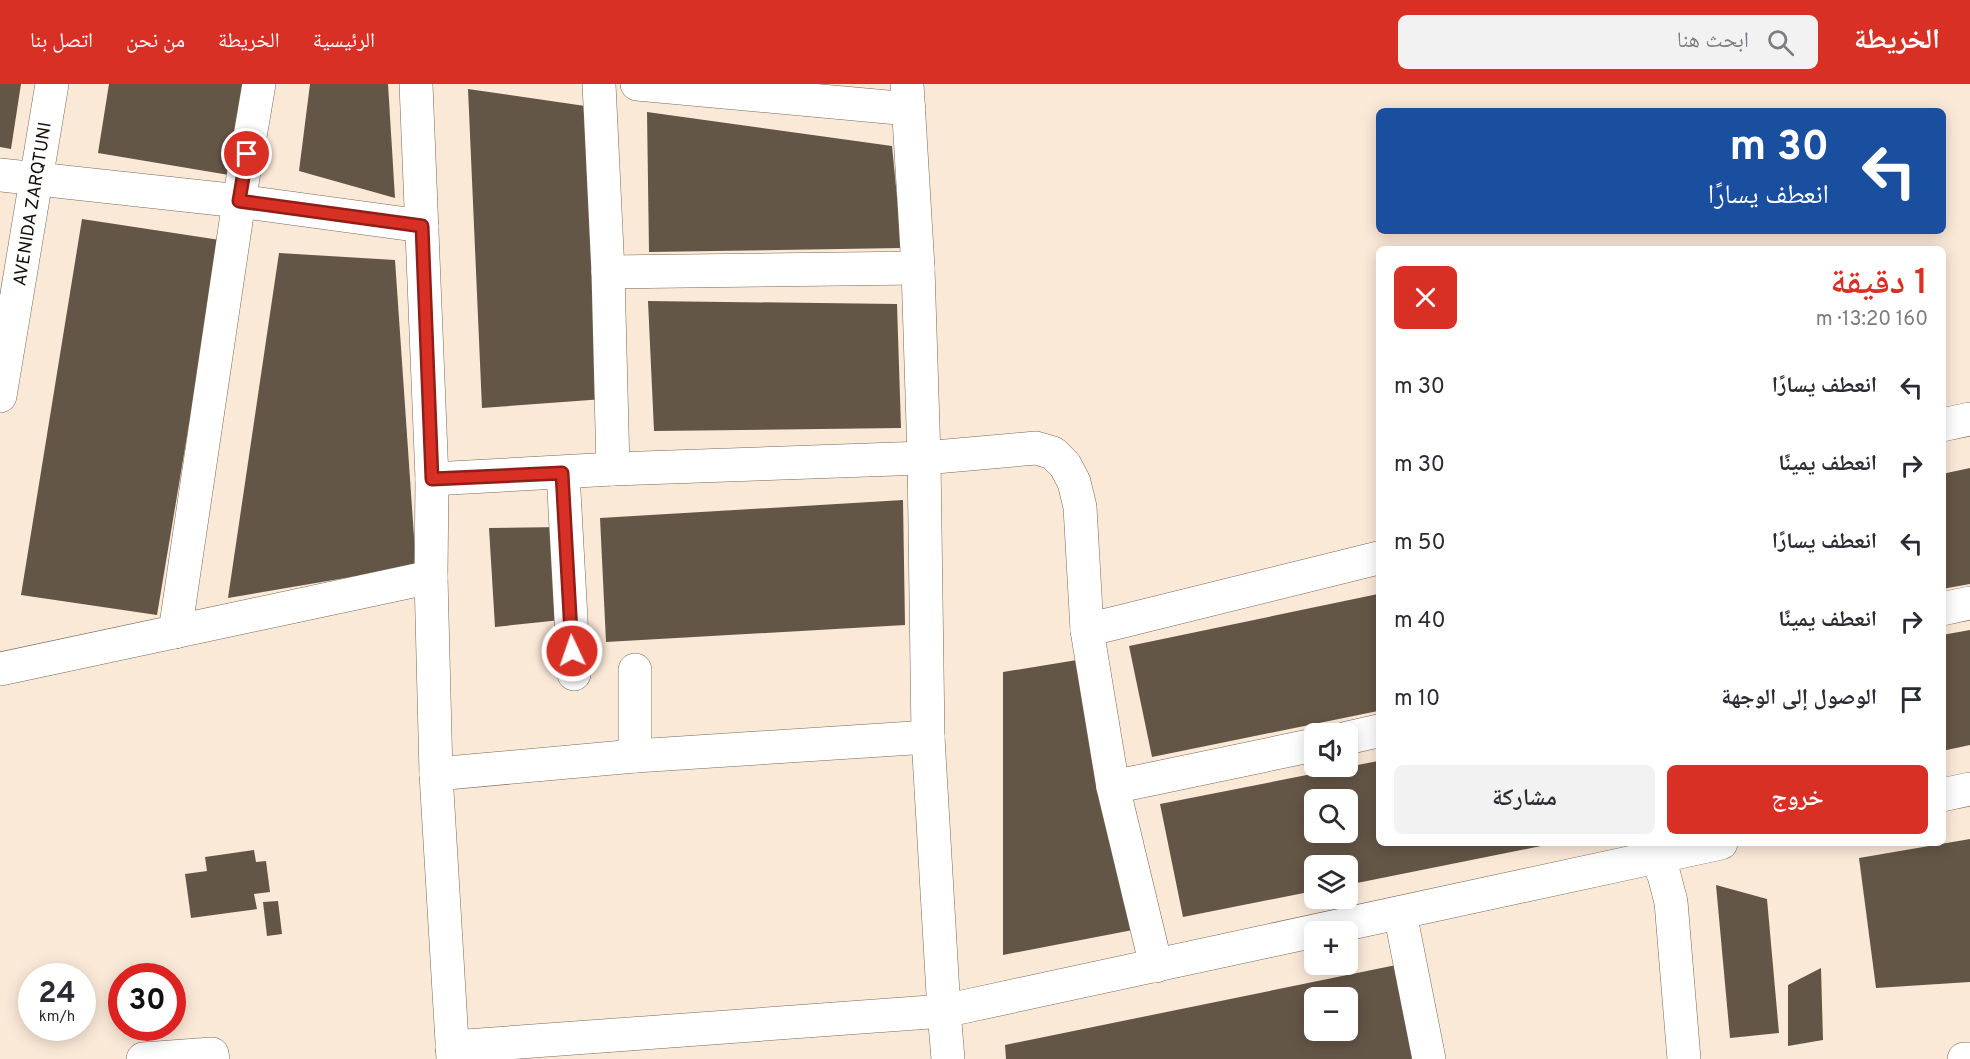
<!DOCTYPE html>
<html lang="ar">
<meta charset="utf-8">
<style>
body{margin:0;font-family:Overpass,"Noto Naskh Arabic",sans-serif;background:#f2f2f3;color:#2b2b33;direction:rtl;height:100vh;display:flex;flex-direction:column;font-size:22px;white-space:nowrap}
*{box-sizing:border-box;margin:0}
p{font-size:20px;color:#7c7c81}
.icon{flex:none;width:33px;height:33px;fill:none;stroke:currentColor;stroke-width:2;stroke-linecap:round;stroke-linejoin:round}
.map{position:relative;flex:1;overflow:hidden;direction:ltr}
.side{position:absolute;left:1376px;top:162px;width:570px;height:600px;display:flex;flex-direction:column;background:#fff;border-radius:9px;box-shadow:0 3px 15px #0003;direction:rtl}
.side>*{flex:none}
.top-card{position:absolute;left:1376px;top:24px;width:570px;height:126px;border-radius:9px;box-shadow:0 3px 15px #0003;direction:rtl;background:#1a4fa0;color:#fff;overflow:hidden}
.controls{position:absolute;left:1304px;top:639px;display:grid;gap:12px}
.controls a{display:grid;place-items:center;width:54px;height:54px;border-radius:9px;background:#fff;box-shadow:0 3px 15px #0003;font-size:30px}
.speed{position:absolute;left:18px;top:879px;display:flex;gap:12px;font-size:30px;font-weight:700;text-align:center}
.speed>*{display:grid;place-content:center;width:78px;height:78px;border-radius:50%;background:#fff;box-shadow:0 3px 15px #0003;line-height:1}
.speed small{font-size:15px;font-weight:400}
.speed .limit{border:9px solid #d22;background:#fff;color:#111}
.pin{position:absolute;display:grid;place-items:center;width:51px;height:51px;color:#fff;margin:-26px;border:3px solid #fff;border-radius:50%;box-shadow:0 2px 6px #0007}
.me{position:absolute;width:66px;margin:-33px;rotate:357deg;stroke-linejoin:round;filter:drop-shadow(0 0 4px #0008)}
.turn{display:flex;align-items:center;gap:21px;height:126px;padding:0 18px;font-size:27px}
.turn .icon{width:78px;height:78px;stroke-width:2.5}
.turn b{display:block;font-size:42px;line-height:51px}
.round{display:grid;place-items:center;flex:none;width:63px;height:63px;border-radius:9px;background:#f2f2f3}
.headline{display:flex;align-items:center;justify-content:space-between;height:102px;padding:0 18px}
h1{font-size:36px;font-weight:600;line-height:45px;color:#d93025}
.button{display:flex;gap:12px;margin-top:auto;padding:12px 18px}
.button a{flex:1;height:69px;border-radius:9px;background:#d93025;color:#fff;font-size:24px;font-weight:600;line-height:69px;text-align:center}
.button a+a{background:#f2f2f3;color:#2b2b33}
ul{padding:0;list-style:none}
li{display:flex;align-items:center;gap:18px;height:78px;padding:0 18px}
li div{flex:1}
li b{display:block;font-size:22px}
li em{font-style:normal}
header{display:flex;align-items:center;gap:36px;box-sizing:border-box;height:84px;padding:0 30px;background:#d93025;color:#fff}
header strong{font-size:28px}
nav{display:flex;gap:33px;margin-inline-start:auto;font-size:21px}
.search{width:420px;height:54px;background:#f2f2f3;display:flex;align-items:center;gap:15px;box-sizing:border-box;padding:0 21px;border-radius:9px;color:#7c7c81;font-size:22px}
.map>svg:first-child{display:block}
.building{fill:#645647;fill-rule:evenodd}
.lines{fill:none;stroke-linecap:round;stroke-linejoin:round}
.street-casing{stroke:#776859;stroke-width:34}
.street{stroke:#fff;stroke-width:33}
.route-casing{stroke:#8d1f18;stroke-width:15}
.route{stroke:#d93025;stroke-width:10}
.labels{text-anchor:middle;stroke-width:6;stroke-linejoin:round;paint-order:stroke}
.street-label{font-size:18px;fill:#130d07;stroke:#fff}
</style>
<header>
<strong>الخريطة</strong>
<div class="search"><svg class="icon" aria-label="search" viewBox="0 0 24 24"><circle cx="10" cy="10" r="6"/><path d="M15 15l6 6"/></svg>ابحث هنا</div>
<nav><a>الرئيسية</a><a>الخريطة</a><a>من نحن</a><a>اتصل بنا</a></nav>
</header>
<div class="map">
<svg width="1970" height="975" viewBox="0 0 1970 975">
<rect width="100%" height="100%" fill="#fbe9d8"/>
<!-- building -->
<g class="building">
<polygon points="0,0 21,0 11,65 0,63"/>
<polygon points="109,0 250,0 235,92 98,69"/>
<polygon points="310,0 388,0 395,114 299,87"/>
<polygon points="468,5 592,23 604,315 482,324"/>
<polygon points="647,28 892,62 902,164 649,168"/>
<polygon points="82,135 220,156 157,531 21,511"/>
<polygon points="279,169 395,176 416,482 228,514"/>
<polygon points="648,217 897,220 901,344 654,347"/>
<polygon points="1970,384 1970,500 1942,505 1942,390"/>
<polygon points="903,416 905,541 606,558 600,434"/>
<polygon points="562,443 561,536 495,543 489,444"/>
<polygon points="1378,510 1378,627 1152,673 1129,562"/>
<polygon points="1970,546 1970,661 1942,667 1942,551"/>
<polygon points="1083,575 1138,845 1003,871 1003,588"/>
<path d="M1378,677V759L1551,760L1347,801V782H1314V807L1183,833L1160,720ZM1314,716H1347V748H1314Z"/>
<polygon points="1970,755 1970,898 1876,904 1859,774"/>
<polygon points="254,766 256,778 266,777 270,808 254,810 257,825 191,834 185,790 207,787 205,773"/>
<polygon points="1716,801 1767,815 1779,949 1730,954"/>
<polygon points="278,817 282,850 267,852 263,818"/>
<path d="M1401,880L1415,975H1006L1005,961ZM1314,914H1347V946H1314Z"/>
<polygon points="1821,884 1823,956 1788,962 1788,901"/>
</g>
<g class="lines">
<!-- street casing -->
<g class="street-casing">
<g id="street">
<polyline points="416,0 432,395 431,493 436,690 453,975"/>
<polyline points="599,0 608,188 613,385"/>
<polyline points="637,0 909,25"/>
<polyline points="907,0 918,184 924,374 928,653 944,927 948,975"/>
<polyline points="0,91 239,117 422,142"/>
<polyline points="608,188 918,184"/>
<polyline points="0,312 52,0"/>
<polyline points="1942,341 1970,335"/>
<polyline points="563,389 574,590"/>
<polyline points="432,395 613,385 924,374 1036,364 1053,369 1065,381 1074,398 1080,423 1087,546 1113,703 1156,882"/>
<polyline points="1942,525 1970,519"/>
<polyline points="1087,546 1378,474"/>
<polyline points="175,548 239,117 259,0"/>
<polyline points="0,585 431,493"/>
<polyline points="635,586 635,672"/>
<polyline points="1347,654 1378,647"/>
<polyline points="436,690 635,672 928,653"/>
<polyline points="1113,703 1314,661"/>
<polyline points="1942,711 1970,705"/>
<polyline points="1652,759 1655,773 1664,791 1671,818 1684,975"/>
<polyline points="1400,829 1429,975"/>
<polyline points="452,963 944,927 1721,759"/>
<polyline points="143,975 212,970 213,975"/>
<polyline points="1964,975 1970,975"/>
</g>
</g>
<!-- street -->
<use href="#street" class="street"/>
</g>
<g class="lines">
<!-- route casing -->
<g class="route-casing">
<polyline id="route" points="247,70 239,117 422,142 432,395 562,389 572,567"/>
</g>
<!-- route -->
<use href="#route" class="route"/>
</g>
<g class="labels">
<!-- street labels -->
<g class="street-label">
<text transform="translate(32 120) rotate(-81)" y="6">AVENIDA ZARQTUNI</text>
</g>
</g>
</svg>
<div class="controls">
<a><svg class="icon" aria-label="sound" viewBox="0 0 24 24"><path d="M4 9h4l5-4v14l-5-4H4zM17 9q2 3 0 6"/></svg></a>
<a><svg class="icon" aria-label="search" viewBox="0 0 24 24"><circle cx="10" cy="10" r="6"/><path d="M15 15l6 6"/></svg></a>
<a><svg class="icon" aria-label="layers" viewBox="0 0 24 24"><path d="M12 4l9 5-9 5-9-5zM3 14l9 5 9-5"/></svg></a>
<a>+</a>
<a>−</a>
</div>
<div class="speed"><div>24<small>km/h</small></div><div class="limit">30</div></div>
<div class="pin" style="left:247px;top:70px;background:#d93025"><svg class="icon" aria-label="arrive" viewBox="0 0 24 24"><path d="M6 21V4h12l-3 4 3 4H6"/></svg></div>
<svg class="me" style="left:572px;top:567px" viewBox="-20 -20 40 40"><circle r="17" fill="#d93025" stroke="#fff" stroke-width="3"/><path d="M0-11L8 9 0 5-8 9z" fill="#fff"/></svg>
<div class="top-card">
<div class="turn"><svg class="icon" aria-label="left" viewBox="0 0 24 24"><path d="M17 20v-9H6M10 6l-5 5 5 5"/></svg><div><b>30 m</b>انعطف يسارًا</div></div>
</div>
<section class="side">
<div class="headline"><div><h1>1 دقيقة</h1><p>160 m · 13:20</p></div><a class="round" style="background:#d93025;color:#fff"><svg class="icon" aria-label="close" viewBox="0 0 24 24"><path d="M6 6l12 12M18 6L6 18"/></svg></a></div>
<ul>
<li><svg class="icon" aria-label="left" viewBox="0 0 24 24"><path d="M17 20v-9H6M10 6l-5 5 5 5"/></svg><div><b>انعطف يسارًا</b></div><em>30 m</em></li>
<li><svg class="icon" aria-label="right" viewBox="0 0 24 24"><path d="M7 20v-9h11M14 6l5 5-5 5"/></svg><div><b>انعطف يمينًا</b></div><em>30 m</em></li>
<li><svg class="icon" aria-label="left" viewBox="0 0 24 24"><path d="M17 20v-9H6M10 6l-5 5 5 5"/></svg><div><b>انعطف يسارًا</b></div><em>50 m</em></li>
<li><svg class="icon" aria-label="right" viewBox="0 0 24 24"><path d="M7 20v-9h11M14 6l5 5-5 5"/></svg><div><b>انعطف يمينًا</b></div><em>40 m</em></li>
<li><svg class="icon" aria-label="arrive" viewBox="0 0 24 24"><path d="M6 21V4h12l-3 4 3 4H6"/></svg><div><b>الوصول إلى الوجهة</b></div><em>10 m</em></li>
</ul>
<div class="button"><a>خروج</a><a>مشاركة</a></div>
</section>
</div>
